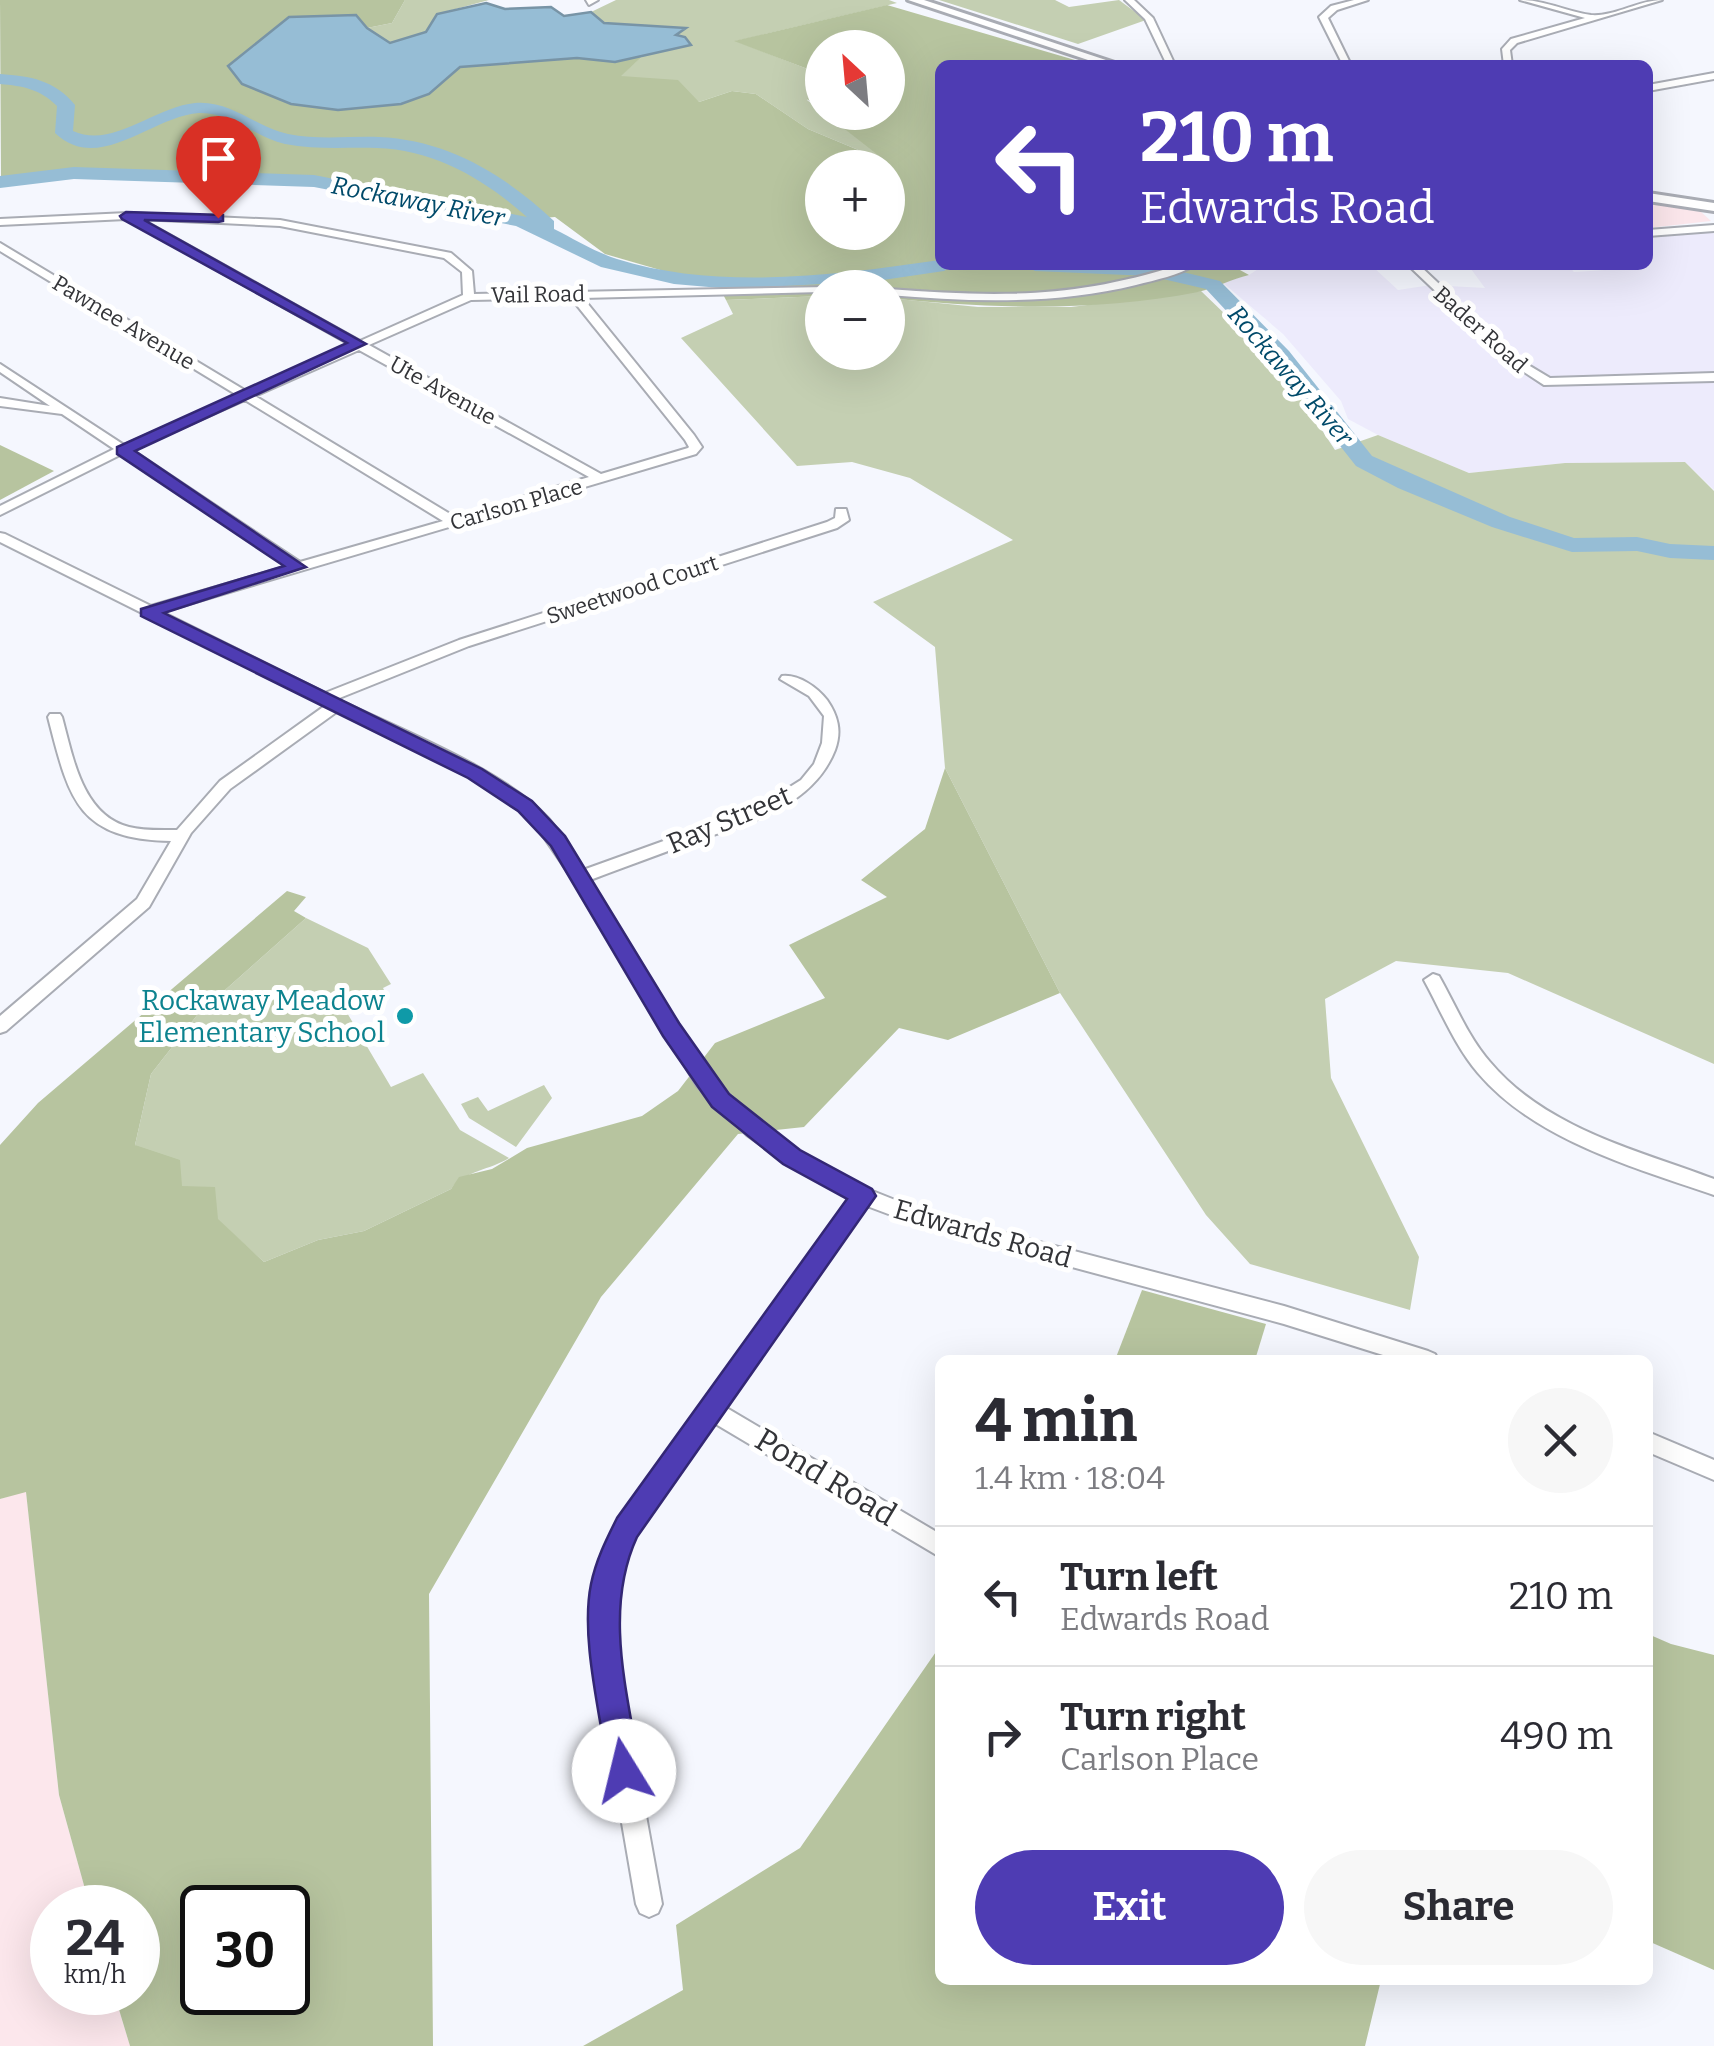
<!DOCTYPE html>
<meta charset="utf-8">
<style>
body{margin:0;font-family:Bitter,serif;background:#f7f7f7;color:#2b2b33;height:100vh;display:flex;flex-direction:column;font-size:38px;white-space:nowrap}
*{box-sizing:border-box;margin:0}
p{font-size:32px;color:#7c7c81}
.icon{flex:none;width:55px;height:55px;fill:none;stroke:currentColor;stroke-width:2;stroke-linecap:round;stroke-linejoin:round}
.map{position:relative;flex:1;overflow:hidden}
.drawer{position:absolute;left:935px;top:1355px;width:718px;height:630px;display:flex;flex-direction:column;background:#fff;border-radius:15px;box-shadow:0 10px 40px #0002}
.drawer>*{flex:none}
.guide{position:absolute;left:935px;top:60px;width:718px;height:210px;border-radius:15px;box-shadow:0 10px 40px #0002;background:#4e3cb3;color:#fff;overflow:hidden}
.needle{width:65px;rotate:334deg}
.controls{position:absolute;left:805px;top:30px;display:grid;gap:20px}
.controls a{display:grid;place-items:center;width:100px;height:100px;border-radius:50%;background:#fff;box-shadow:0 10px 40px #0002;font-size:50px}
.speed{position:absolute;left:30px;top:1885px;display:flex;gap:20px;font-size:50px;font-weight:700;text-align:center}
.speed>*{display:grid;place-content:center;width:130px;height:130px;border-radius:50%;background:#fff;box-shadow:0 10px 40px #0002;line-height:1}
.speed small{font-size:25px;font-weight:400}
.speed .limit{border:5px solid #111;border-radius:15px;background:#fff;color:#111}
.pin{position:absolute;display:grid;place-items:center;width:85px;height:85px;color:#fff;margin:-102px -42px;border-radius:50% 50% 50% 0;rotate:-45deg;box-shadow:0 0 10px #0007}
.pin .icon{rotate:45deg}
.me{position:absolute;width:110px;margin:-55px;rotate:351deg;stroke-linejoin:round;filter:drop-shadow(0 0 8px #0008)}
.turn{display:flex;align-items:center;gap:35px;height:210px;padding:0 40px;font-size:45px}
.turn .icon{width:130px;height:130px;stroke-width:2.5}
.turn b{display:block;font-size:70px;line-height:85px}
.round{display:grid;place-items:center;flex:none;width:105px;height:105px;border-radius:52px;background:#f7f7f7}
.overview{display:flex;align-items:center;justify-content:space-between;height:170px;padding:0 40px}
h1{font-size:60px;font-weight:700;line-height:75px}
.button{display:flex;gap:20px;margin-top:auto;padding:20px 40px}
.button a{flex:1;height:115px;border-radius:60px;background:#4e3cb3;color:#fff;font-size:40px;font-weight:700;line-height:115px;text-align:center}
.button a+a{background:#f7f7f7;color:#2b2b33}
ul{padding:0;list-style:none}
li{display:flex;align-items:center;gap:30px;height:140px;padding:0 40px;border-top:2px solid #e1e1e2}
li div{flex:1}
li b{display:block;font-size:38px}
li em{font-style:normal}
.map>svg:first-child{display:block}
.commercial{fill:#fce7ec}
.industrial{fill:#edebfc}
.green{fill:#c4cfb2}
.forest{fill:#b7c49f;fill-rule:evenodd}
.water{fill:#96bdd5;stroke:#7894a6;stroke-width:2.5}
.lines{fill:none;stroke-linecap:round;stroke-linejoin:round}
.river{fill:#96bdd5;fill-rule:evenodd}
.minor-casing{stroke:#a9acb4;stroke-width:4}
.major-casing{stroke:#a9acb4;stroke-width:6}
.minor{fill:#fff;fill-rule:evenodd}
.major{fill:#fff;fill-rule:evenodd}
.route{fill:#4e3cb3;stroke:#332774;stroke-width:2.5}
.culture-dot{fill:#0f9aa8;stroke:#fff;stroke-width:4}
.labels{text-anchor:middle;stroke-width:10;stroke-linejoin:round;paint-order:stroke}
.far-street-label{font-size:22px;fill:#333438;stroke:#fff}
.far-water-label{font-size:25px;font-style:italic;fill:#004a6a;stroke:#fff}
.street-label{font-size:28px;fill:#333438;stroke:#fff}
.culture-label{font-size:28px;fill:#0d838f;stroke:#fff;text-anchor:end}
.near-street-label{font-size:32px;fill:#333438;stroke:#fff}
</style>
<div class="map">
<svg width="1714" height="2046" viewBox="0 0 1714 2046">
<rect width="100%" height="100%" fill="#f5f7fe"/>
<!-- commercial -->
<g class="commercial">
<polygon points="1648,203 1700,211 1711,221 1648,228"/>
<polygon points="26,1491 59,1795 90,1907 52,1908 52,1992 114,1993 130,2046 0,2046 0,1499"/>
</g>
<!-- industrial -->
<polygon class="industrial" points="1714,228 1714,490 1685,462 1565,463 1469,473 1378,435 1348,419 1341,401 1283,334 1222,282 1249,275 1264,265 1371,265 1398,290 1431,285 1485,288 1468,265 1568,265 1574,272 1605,270 1604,265 1648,265 1648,232"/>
<!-- green -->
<g class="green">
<polygon points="405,0 489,0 437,14 426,32 390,43 367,28 392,23"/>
<polygon points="616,0 889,0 897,3 736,41 805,68 821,80 807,100 892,164 808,129 756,94 732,91 699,102 620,76 644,55 690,45 675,36 685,29 604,23 591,12"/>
<polygon points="939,0 1055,0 1069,7 1119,0 1146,20 1078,44"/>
<polygon points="1201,291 1281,368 1335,450 1378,435 1469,473 1565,463 1685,462 1714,491 1714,1064 1508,973 1396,961 1325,999 1331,1078 1419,1257 1410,1310 1250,1264 1206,1215 1060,993 945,768 935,647 873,602 1013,540 910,478 852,462 797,466 681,338 733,314 726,300 822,296 822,352 888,352 888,298 978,307 1071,307"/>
<path d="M306,918L368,948L391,984L383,988L385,992L343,1006L391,1087L423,1073L460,1130L509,1158C490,1170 464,1171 451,1189L364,1231L318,1240L264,1262L135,1145L151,1074L198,1014Z"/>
<polygon points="544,1085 552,1098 516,1147 469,1118 461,1104 478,1097 488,1111"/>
</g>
<!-- forest -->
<g class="forest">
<path d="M0,0H405L392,23L367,28L356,15L289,17L429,94L459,67L577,58L615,62L644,55L621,76L678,80L699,102L732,91L756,94L808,129L887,162L824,113L888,112V48H822V111L807,99L821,79L805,68L734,41L887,5L1092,65H940V265H1231L1249,275C1232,279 1215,288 1198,292C1095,312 991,309 888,298V288H822V296L726,300L719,287L605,254L555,217L530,219L327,179L77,170L1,179ZM822,168H888V232H822Z"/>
<polygon points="0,445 54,471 0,500"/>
<path d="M945,768L1060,993L948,1040L899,1028L804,1127L738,1134L601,1297L429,1594L433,2046H130L114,1993L138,1992V1908L90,1907L59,1795L26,1492L0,1499V1145L38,1103L287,891L306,897L294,911L306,918L198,1014L151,1074L135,1145L180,1160L182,1186L215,1187L218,1219L264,1262L318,1240L364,1231L451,1189L459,1177L492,1169L527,1148L642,1116L678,1091L715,1043L825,998L789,945L887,897L861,880L925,829ZM202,1908H288V1992H202Z"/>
<polygon points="1142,1290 1266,1324 1255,1360 1115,1360"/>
<polygon points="1648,1634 1671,1644 1714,1655 1714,1970 1648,1941"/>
<polygon points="940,1646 940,1980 1381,1980 1365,2046 583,2046 683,1990 676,1925 800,1848"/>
</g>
<!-- water -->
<polygon class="water" points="486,3 505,9 551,7 564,16 591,12 604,23 686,28 676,35 685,37 691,45 615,62 577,58 460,67 429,94 401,104 338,110 291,104 242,84 228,66 289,17 356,15 367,28 390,43 426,32 437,14"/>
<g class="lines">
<!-- river -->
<g class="river">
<path d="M0,74C30,76 55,80 75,105L73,131C113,149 154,107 195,103C231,100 255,127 288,134C318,140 349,136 379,137C448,140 505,175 554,221V229C574,239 595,252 617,259C719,291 836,275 940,260V265H954L944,271L876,281L732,289L674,284L601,267L516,226L314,187L74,179L0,188V176L74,167L314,175L527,217C484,179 435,150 377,148C346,147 315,150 285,144C255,137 230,112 199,113C152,116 99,175 55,133L57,106C40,89 23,86 0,84Z"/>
<polygon points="1025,265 1154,265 1220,281 1289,351 1372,456 1510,517 1574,538 1637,537 1670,544 1714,546 1714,560 1670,558 1637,551 1572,552 1492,527 1398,488 1356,466 1273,361 1206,289 1150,276 1035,271"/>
</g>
<!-- minor casing -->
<g class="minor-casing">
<g id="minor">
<polygon points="586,0 598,0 589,5"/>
<polygon points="1125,0 1134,0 1153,18 1175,65 1167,65 1145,19"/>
<polygon points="1354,0 1368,0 1337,10 1328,18 1351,65 1343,65 1319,17 1331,6"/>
<path d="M1520,0C1545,0 1567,12 1591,15C1614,17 1639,0 1662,0L1517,43L1510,50L1512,65H1504L1502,49L1511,39L1585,18Z"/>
<polygon points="1714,73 1714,79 1648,91 1648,85"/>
<path d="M127,213L280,220L451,253L472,271L474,294L826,287L822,288V292L583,298L694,435L702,447L696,454L162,612L325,693L459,640L827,522L835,518L836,509H846L849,520L837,528L469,646L337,699C399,729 502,769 548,818C561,833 572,853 583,870L758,807L801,780L814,764L822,743L824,716L809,696L780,679L782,676C798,674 817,687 827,700C838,716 842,731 835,750C811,811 739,825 684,845C653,857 621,868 590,880L709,1076L761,1125L799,1152L870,1190L925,1212L1284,1306L1428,1351L1435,1354L1438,1360H1399L1284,1324L923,1227L867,1206L725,1407L940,1534V1557L714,1423C688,1459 637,1519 623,1560C612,1592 615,1627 618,1661L662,1904L658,1913L649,1917L640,1913L636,1904L594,1661C590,1602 593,1573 619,1520L851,1198L785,1162L747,1135L697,1086L574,881L537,827L515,807L470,777L338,711L230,789L191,833L149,907L6,1031L0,1033V1016L137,899L171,841C76,839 69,798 48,717L50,714H60L62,717C73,757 82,815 129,827C144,831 161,830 177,830L220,781L326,705L0,542V533L5,534L151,606L288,566L122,454L0,515V506L114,449L62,414L0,406V398L50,406L0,372V364L124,445L237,395L0,251V243L246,391L351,345L126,219L0,225V219ZM141,219L280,226L444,258L462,272L463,295L360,341ZM571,298L685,440L689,447L688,448L601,474L369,345L471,300ZM359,350L589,477L455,517L255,396ZM245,400L443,521L300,562L132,450Z"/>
<polygon points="1714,225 1714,231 1648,236 1648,230"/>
<path d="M1179,265H1195C1179,275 1156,280 1136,285C1054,305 972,302 888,295V289C997,297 1073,299 1179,265Z"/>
<polygon points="1408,265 1419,265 1520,360 1550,378 1714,373 1714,381 1544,385 1512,364"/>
<path d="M1433,974L1439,976C1455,1004 1468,1037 1490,1062C1545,1128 1637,1150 1714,1179V1195C1633,1167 1535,1140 1478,1073C1455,1046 1441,1011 1424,980Z"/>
<polygon points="1648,1432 1714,1460 1714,1480 1648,1452"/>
</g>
</g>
<!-- major casing -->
<g class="major-casing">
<g id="major">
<polygon points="908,0 924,0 1121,65 1103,65"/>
<polygon points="1648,193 1714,203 1714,211 1648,201"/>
</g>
</g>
<!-- minor -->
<use href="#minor" class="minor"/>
<!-- major -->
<use href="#major" class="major"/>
</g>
<!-- route -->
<path class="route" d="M126,212L223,215V221L218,222L144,220L366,344L135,451L306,567L164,613L482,769L532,801L565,836L679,1023L729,1094L800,1150L872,1189L876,1196L637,1537C603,1611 628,1694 640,1771L635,1782L624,1787L613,1782L608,1771C601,1716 580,1638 591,1584C596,1560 606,1540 617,1518L847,1199L783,1164L712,1107L663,1036L551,846L518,811L468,778L141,616V609L284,566L117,454V447L347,343L122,219L120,216Z"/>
<!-- markers -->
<circle class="culture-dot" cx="405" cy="1016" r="10"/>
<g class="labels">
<!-- far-street labels -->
<g class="far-street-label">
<text transform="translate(538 294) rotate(-1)" y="8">Vail Road</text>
<text transform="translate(124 322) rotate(31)" y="8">Pawnee Avenue</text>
<text transform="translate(1481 329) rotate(42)" y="8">Bader Road</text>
<text transform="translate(443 390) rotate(29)" y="8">Ute Avenue</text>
<text transform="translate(516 504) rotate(-16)" y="8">Carlson Place</text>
<text transform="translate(632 589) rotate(-18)" y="8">Sweetwood Court</text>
</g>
<!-- far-water labels -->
<g class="far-water-label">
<text transform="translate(418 201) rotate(11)" y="9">Rockaway River</text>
<text transform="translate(1291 375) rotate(49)" y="9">Rockaway River</text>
</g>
<!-- street labels -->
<g class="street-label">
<text transform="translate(729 819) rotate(-23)" y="10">Ray Street</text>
<text transform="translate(983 1233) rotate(16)" y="10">Edwards Road</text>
</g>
<!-- culture labels -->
<g class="culture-label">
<text x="385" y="1010">Rockaway Meadow<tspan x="385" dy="32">Elementary School</tspan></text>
</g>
<!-- near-street labels -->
<g class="near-street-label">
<text transform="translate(826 1477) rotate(31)" y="11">Pond Road</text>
</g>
</g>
</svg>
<div class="controls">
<a><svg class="needle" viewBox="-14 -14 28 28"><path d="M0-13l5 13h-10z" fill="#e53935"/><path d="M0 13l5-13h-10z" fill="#7c7c81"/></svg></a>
<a>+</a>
<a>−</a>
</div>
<div class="speed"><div>24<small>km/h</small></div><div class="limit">30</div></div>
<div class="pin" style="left:218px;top:218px;background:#d93025"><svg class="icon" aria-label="arrive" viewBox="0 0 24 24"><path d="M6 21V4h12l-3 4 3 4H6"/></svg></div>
<svg class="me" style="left:624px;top:1771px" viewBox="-20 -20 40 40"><circle r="19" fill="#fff"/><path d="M0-13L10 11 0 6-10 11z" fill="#4e3cb3"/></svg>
<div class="guide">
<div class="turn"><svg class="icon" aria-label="left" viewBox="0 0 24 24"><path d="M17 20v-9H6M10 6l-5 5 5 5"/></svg><div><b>210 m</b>Edwards Road</div></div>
</div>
<section class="drawer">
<div class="overview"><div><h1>4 min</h1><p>1.4 km · 18:04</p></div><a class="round"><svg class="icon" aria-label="close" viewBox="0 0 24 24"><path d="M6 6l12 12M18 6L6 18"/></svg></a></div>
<ul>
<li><svg class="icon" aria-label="left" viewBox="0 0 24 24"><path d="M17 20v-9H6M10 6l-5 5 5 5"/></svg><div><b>Turn left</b><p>Edwards Road</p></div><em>210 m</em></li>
<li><svg class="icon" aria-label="right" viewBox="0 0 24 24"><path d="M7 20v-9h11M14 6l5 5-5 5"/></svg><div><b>Turn right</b><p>Carlson Place</p></div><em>490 m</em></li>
</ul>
<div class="button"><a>Exit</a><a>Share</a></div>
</section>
</div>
